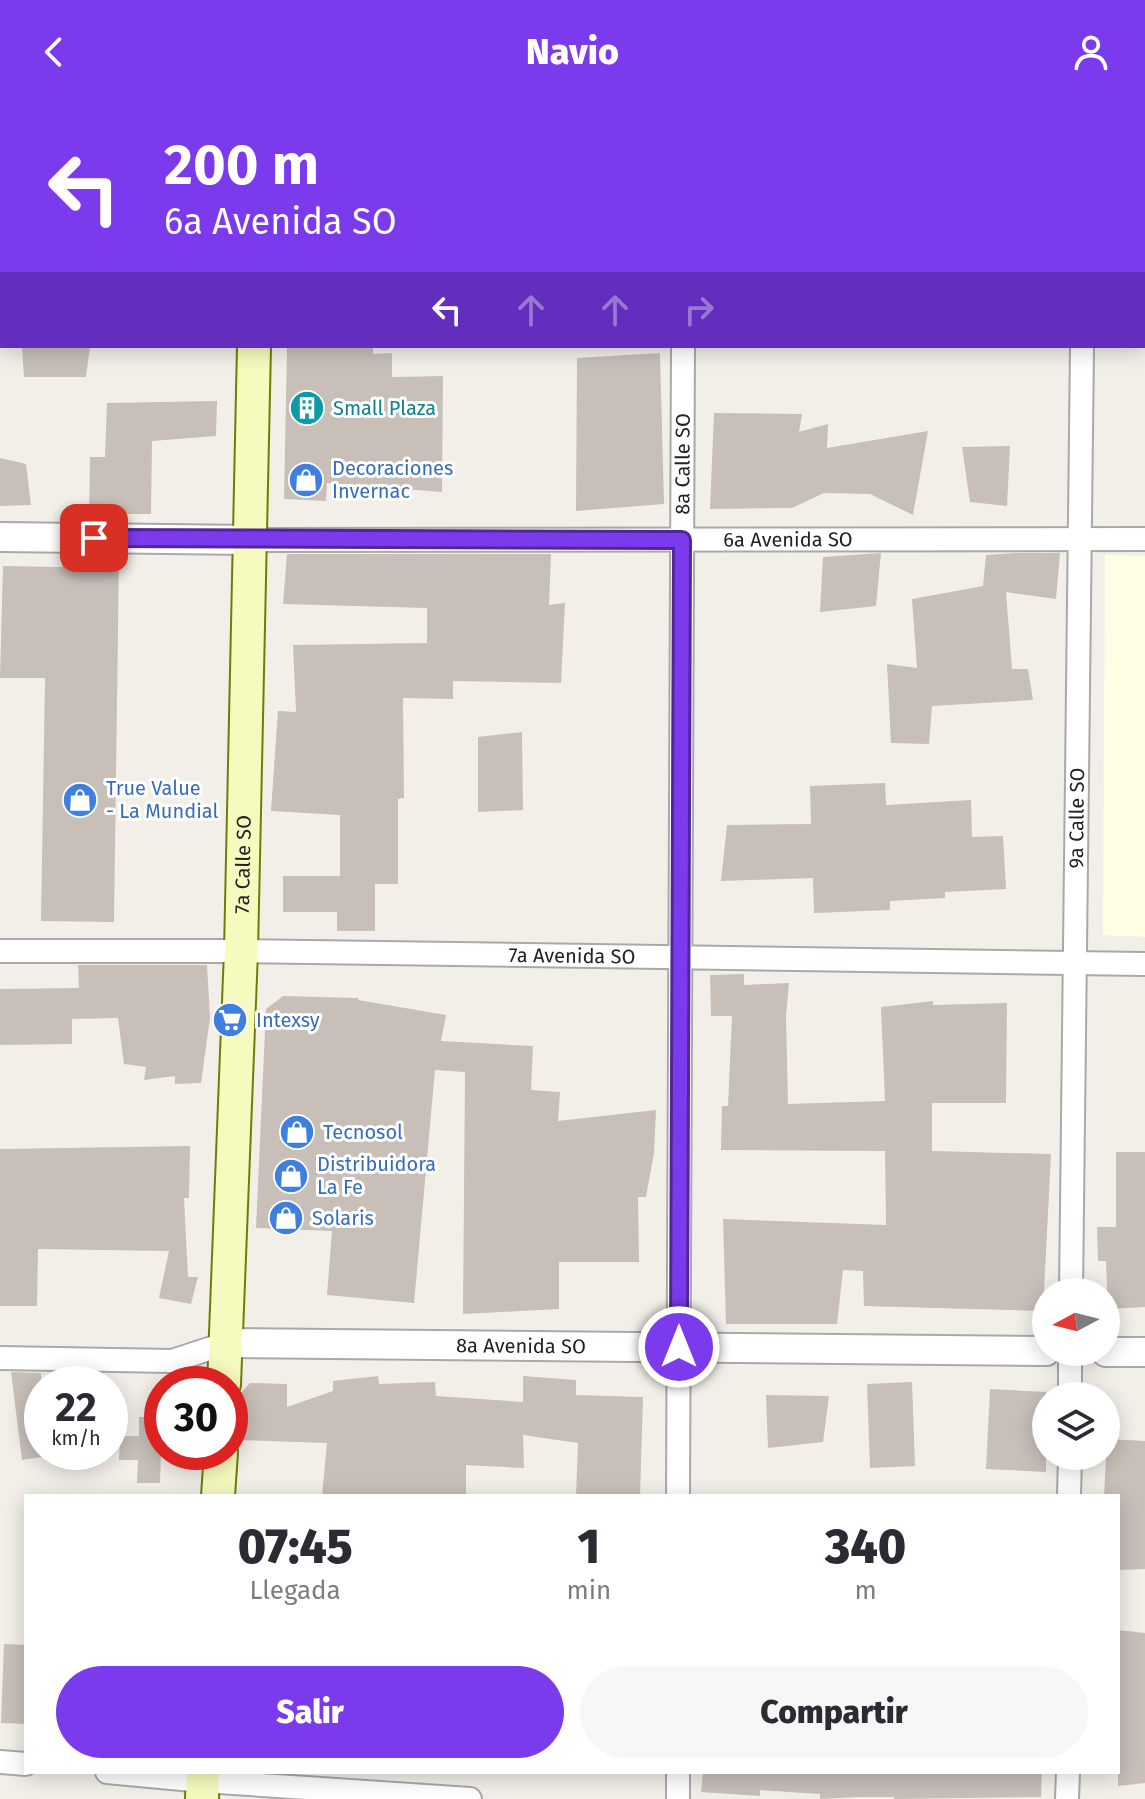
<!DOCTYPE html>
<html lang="es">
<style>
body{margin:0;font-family:"Fira Sans",sans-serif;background:#f7f7f7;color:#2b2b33;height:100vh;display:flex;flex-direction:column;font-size:30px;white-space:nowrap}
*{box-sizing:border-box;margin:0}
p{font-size:26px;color:#7c7c81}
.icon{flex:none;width:44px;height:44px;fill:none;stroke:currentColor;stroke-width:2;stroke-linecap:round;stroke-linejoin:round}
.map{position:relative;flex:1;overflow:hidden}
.details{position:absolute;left:24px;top:1390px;width:1096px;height:280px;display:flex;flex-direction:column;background:#fff;border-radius:0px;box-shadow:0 4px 20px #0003}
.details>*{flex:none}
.top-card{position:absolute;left:0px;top:0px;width:1146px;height:244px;box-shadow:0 4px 20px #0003;background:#7c3aed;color:#fff;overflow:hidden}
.needle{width:52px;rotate:263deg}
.fabs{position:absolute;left:1032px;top:1174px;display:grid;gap:16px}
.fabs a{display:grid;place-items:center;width:88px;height:88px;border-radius:50%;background:#fff;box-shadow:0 4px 20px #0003;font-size:40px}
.speed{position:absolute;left:24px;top:1262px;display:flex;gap:16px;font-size:40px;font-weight:700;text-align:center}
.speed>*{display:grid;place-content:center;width:104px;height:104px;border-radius:50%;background:#fff;box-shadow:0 4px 20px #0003;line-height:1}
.speed small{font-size:20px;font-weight:400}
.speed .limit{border:12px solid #d22;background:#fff;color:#111}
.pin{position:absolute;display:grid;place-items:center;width:68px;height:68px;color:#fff;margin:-34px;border-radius:16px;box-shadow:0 4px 12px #0006}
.me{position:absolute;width:88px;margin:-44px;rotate:0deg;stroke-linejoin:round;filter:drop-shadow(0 0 6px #0008)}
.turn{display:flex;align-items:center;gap:28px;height:168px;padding:0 32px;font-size:36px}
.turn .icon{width:104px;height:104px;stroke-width:2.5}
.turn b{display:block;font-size:56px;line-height:68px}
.lanes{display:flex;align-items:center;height:76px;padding:0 32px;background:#0003;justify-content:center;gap:40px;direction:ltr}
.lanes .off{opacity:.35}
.eta{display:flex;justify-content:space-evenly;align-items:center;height:136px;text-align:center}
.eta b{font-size:48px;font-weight:800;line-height:56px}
.action{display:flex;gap:16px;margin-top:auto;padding:16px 32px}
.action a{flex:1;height:92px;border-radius:48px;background:#7c3aed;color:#fff;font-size:32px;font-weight:800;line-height:92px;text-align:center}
.action a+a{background:#f7f7f7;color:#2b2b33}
header{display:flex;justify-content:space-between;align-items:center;height:104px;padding:0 32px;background:#7c3aed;color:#fff;font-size:36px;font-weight:800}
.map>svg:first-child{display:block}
.education{fill:#ffffe5}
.park{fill:#c8facc}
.building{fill:#c7bfb8}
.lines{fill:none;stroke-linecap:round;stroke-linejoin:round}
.minor-casing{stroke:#a9a9a9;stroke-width:26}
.tertiary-casing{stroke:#a9a9a9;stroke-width:32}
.secondary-casing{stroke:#707d05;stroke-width:36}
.minor{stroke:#fff;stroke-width:22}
.tertiary{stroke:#fff;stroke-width:28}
.secondary{stroke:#f7fabf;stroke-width:32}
.route-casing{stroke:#51269a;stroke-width:20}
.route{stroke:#7c3aed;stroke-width:14}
.labels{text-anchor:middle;stroke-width:6;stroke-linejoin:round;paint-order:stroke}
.culture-label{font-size:20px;fill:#0d838f;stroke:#fff;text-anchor:start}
.street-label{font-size:20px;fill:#222;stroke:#fff}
.shop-label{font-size:20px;fill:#366cbe;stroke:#fff;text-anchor:start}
</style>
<header><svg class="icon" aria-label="back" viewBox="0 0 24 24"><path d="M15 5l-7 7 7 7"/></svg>Navio<svg class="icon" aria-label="person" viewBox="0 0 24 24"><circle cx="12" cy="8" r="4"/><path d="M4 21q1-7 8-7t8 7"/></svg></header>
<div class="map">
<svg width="1145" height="1695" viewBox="0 0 1145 1695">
<rect width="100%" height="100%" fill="#f2efe9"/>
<!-- education -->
<polygon class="education" points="1105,451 1145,452 1145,833 1103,831"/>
<!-- park -->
<polygon class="park" points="291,0 1145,0 1145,25 1144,2"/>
<!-- building -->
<g class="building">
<polygon points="22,242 90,242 86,273 24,273"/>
<polygon points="287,242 373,242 373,250 392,249 392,273 443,272 442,388 327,379 326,397 284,395"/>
<polygon points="660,249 664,400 576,407 577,254"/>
<polygon points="217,297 216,332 152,337 151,410 119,410 119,417 89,417 90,353 105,353 107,299"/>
<polygon points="714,309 802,310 799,328 828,320 827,344 928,327 913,411 870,390 824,389 792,404 710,405"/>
<polygon points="1010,342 1007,402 970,398 962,343"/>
<polygon points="0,354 26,360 31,401 0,402"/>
<polygon points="881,449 876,502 820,508 823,453"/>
<polygon points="1015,449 1060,449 1056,495 1006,488 1012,565 1028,565 1033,596 932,602 929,640 891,639 887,560 917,564 912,495 983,482 986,451"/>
<polygon points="287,450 551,450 549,501 565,499 561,579 453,577 453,595 403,594 404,694 398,695 398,780 375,780 375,827 337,827 337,808 283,808 283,772 340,772 340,711 271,707 278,607 296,608 293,541 427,539 427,504 283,500"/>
<polygon points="62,451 119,451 114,818 41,817 45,574 0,574 3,462 62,463"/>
<polygon points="522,628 523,706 478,708 478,633"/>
<polygon points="885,679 886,701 971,696 972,733 1003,732 1006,785 945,788 945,794 890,797 890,806 814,809 813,774 721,777 727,721 811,720 810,682"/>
<polygon points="78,861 207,861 210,914 201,979 175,980 175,972 144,976 146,963 124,960 118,914 72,915 72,940 0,941 0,885 79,884"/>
<polygon points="744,870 744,881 789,879 786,911 788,1000 885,997 881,903 933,897 933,901 1007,899 1006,999 932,999 932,1047 1051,1050 1043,1207 864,1202 863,1167 843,1166 837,1220 726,1220 723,1115 886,1121 885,1047 721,1046 722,1002 728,1002 732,912 711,912 710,871"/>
<polygon points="283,892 359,894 358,896 446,911 441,937 533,942 531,986 560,988 558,1017 656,1006 654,1049 646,1093 638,1093 639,1158 559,1158 559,1205 463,1210 465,968 435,966 414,1199 327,1191 332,1127 256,1124 266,905"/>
<polygon points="190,1042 189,1094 184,1094 188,1173 198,1173 191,1200 159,1194 169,1147 38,1145 37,1202 0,1202 0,1045"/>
<polygon points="1116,1048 1145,1048 1145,1203 1108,1205 1106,1157 1098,1157 1097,1123 1116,1123"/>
<polygon points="11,1268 41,1269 42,1353 22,1356"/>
<polygon points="378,1272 379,1280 435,1278 436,1292 523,1298 523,1272 576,1276 576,1291 643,1293 640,1392 576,1392 578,1339 523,1331 524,1364 466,1361 466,1392 322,1392 327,1339 238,1336 239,1291 250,1279 287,1280 287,1303 333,1287 333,1277"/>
<polygon points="912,1278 915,1362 870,1364 867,1280"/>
<polygon points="990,1285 1046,1288 1046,1368 986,1365"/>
<polygon points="766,1291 829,1292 823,1338 768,1344"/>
<polygon points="139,1313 162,1313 160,1379 137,1379 138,1356 119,1356 120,1332 139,1332"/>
<polygon points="1107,1335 1145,1337 1145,1465 1118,1466 1118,1392 1104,1392"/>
<polygon points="1118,1526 1145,1529 1145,1679 1118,1682"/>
<polygon points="4,1540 26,1541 26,1620 1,1619"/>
<polygon points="703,1668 1042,1668 1041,1693 894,1695 894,1693 859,1693 820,1695 820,1690 760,1686 760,1692 701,1688"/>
</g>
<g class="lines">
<!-- minor casing -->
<g class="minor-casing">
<g id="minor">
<polyline points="683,2 683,0"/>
<polyline points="1084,2 1084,0"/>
<polyline points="1144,49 1145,49"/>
<path id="s1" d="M250,436L1145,435"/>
<path id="s2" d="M0,847H241L1145,860"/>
<path id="s3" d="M1071,1188L1082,242"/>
<polyline points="0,1254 172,1257 227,1239"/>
<polyline points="1070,1292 1070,1248"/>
<path id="s4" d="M678,1392L683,242"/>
<polyline points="1069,1392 1070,1352"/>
<polyline points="0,1658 26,1660"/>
<polyline points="107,1668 203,1677 470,1695"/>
<polyline points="678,1695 678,1668"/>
<polyline points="1067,1695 1068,1668"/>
</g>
</g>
<!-- tertiary casing -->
<g class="tertiary-casing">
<g id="tertiary">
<polyline points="0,433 250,436"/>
<path id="s5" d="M227,1239L1046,1247"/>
<polyline points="1106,1248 1145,1248"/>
</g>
</g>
<!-- secondary casing -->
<g class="secondary-casing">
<g id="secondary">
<polyline points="259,2 259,0"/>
<path id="s6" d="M224,1280L241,847L254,242"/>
<polyline points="218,1392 221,1348"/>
<polyline points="202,1695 203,1668"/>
</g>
</g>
<!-- minor -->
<use href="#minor" class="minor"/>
<!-- tertiary -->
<use href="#tertiary" class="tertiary"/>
<!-- secondary -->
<use href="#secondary" class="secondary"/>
</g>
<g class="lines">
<!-- route casing -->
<g class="route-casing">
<polyline id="route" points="94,434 682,436 679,1243"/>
</g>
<!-- route -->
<use href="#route" class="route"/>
</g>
<!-- icons -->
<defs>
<g id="building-disc" transform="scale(1.8)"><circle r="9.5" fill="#0f9aa8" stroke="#fff"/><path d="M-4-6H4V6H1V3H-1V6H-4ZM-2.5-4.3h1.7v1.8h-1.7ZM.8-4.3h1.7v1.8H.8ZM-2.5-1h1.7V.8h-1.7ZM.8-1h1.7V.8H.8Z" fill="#fff"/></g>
<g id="shop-disc" transform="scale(1.8)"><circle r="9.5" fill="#3f7fe0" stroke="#fff"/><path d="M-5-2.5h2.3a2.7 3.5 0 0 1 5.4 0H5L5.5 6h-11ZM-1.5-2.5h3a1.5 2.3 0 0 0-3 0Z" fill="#fff"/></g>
<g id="supermarket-disc" transform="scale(1.8)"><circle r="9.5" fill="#3f7fe0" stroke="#fff"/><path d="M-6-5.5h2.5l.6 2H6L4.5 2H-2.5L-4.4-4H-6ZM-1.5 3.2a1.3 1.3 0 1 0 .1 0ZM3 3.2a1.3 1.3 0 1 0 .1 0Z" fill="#fff"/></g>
</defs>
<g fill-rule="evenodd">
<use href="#building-disc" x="307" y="304"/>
<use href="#shop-disc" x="306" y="376"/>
<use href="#shop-disc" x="80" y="696"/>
<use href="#supermarket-disc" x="230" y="916"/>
<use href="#shop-disc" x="297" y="1028"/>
<use href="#shop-disc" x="291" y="1072"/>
<use href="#shop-disc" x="286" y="1114"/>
</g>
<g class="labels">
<!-- culture labels -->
<g class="culture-label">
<text x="333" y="311">Small Plaza</text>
</g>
<!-- street labels -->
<g class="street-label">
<text dy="7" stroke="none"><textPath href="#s4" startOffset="1032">8a Calle SO</textPath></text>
<text dy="7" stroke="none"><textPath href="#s1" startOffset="538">6a Avenida SO</textPath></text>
<text dy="7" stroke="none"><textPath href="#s3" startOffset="474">9a Calle SO</textPath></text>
<text dy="7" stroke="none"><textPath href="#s6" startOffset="520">7a Calle SO</textPath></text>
<text dy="7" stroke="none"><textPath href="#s2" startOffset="572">7a Avenida SO</textPath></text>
<text dy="7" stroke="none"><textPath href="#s5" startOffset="294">8a Avenida SO</textPath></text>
</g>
<!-- shop labels -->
<g class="shop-label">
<text x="332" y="371">Decoraciones<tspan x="332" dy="23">Invernac</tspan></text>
<text x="106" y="691">True Value<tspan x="106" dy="23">- La Mundial</tspan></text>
<text x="256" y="923">Intexsy</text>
<text x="323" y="1035">Tecnosol</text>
<text x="317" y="1067">Distribuidora<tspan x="317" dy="23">La Fe</tspan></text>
<text x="312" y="1121">Solaris</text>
</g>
</g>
</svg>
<div class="fabs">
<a><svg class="needle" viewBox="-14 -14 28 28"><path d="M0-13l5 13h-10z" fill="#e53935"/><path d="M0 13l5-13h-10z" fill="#7c7c81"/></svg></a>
<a><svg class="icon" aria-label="layers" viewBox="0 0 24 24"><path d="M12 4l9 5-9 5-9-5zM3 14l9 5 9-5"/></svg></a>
</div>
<div class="speed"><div>22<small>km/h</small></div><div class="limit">30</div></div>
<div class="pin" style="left:94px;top:434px;background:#d93025"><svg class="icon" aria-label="arrive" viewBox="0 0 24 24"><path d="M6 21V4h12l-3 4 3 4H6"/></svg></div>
<svg class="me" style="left:679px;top:1243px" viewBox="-20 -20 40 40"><circle r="17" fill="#7c3aed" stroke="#fff" stroke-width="3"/><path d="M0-11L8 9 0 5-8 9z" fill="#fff"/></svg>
<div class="top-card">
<div class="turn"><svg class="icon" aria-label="left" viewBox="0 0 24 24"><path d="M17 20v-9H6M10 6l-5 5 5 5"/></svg><div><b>200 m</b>6a Avenida SO</div></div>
<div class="lanes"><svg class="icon" aria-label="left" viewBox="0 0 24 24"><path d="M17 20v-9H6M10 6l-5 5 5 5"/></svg><svg class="icon off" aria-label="ahead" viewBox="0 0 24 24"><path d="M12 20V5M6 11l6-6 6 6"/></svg><svg class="icon off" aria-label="ahead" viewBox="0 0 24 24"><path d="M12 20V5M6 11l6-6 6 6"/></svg><svg class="icon off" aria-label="right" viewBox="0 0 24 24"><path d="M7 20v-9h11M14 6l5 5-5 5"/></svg></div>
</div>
<section class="details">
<div class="eta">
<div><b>07:45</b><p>Llegada</p></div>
<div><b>1</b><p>min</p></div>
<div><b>340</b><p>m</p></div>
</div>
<div class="action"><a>Salir</a><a>Compartir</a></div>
</section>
</div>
